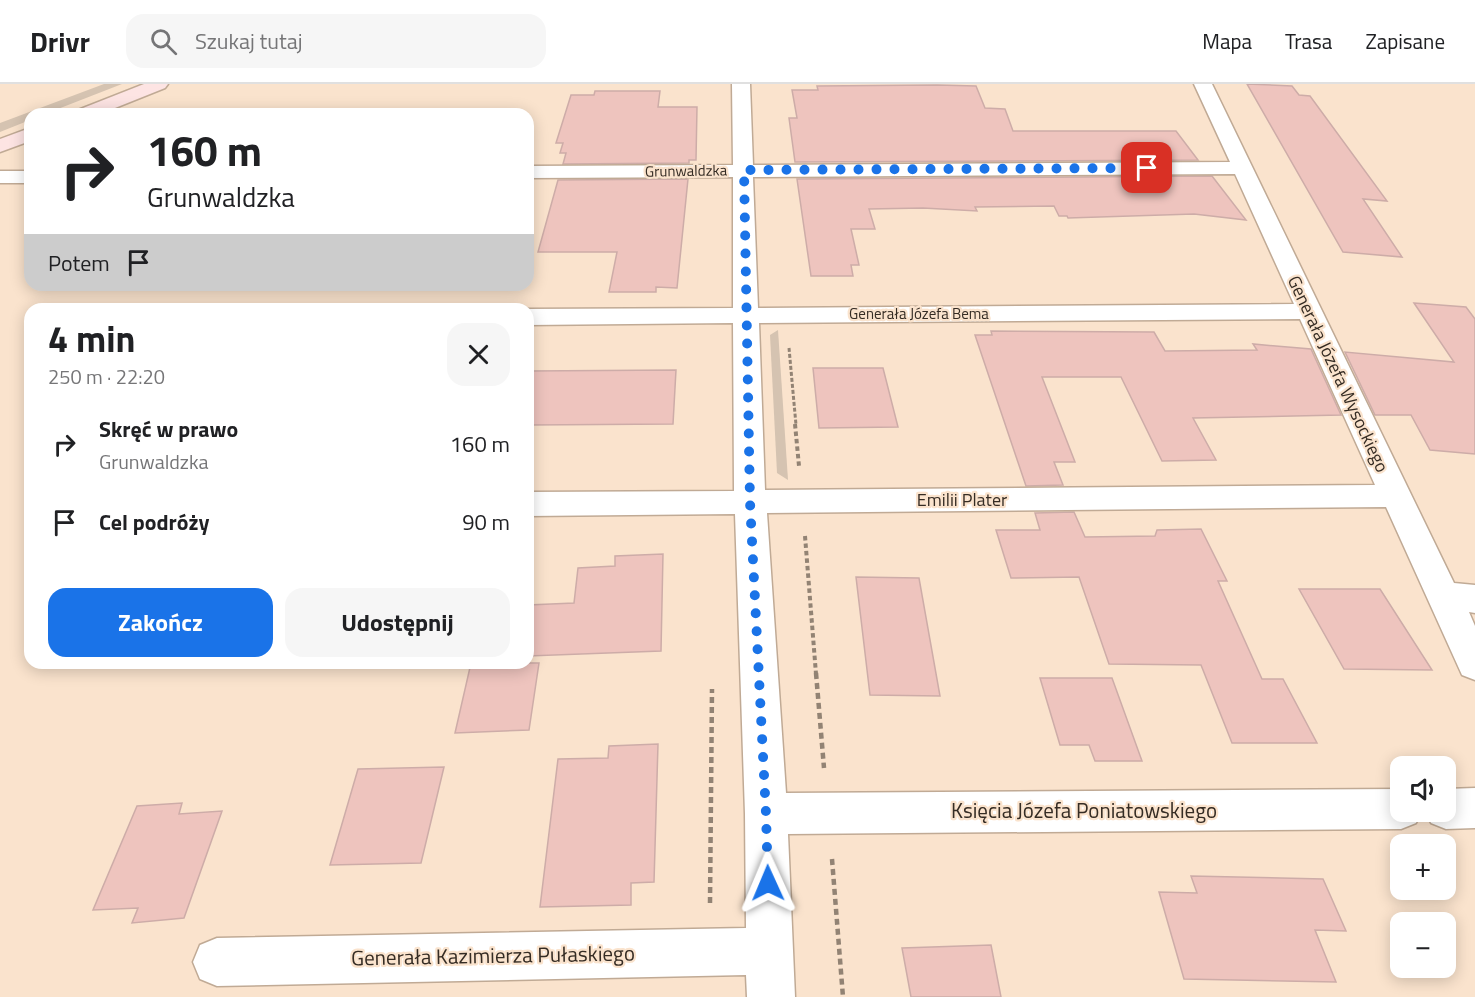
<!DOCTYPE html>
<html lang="pl">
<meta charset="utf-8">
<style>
body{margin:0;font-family:"Titillium Web",sans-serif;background:#f6f6f6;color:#202124;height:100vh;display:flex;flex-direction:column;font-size:22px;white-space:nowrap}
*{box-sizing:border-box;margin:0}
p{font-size:20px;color:#757577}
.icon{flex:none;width:33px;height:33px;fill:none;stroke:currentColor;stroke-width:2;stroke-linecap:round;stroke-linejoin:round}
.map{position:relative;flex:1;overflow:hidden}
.side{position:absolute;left:24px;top:219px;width:510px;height:366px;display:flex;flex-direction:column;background:#fff;border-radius:18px;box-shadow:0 3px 15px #0003}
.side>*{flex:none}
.top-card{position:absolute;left:24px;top:24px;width:510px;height:183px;border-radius:18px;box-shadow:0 3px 15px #0003;background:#fff;color:#202124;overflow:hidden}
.fabs{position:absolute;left:1390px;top:672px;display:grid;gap:12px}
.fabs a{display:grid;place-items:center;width:66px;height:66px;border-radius:12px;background:#fff;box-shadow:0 3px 15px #0003;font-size:30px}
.pin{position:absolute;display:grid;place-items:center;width:51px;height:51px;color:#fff;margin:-26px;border-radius:12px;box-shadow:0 3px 9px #0006}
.me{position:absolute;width:66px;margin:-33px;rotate:359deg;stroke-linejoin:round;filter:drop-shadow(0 0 4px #0008)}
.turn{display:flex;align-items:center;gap:21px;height:126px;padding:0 24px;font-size:27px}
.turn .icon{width:78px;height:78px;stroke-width:2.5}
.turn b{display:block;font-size:42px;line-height:51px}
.then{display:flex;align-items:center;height:57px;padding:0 24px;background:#0003;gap:12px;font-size:22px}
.round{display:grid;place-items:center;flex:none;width:63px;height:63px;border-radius:18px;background:#f6f6f6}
.headline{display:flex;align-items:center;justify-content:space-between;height:102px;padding:0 24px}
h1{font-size:36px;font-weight:700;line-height:45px}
.action{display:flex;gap:12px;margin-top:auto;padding:12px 24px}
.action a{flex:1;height:69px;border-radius:18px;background:#1a73e8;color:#fff;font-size:24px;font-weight:700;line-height:69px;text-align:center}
.action a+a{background:#f6f6f6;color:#202124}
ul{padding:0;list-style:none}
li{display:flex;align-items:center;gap:18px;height:78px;padding:0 24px}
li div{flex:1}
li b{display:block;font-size:22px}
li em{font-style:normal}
header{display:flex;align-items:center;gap:36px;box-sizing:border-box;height:84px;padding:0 30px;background:#fff;border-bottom:2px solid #e0e0e0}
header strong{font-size:28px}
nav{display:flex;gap:33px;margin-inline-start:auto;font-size:21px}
.search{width:420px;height:54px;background:#f6f6f6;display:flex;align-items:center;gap:15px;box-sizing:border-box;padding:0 21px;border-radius:18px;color:#757577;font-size:22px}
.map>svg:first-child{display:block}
.green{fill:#d5c3b1}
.building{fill:#eec4be;stroke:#cdaca8;stroke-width:1.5}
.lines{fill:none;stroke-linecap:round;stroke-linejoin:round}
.street-casing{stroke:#c0aa95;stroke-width:3}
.secondary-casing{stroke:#c0aa95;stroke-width:3}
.path-far2{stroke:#928374;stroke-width:3;stroke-dasharray:4 2;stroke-linecap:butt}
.path-far1{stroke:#928374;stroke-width:4;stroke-dasharray:4.5 3;stroke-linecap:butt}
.path{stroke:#928374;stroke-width:4.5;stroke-dasharray:6 4;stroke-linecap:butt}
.street{fill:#fff;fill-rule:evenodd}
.secondary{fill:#fde4e3;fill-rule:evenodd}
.route{stroke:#1a73e8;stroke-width:10;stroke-dasharray:0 18}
.labels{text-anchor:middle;stroke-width:4.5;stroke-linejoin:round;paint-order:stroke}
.far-street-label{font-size:15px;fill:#352c24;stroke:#fae3cd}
.street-label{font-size:18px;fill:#352c24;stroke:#fae3cd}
.near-street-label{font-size:21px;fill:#352c24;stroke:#fae3cd}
</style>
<header>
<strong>Drivr</strong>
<div class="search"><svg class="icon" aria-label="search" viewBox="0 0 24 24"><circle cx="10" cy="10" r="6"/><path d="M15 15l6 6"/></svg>Szukaj tutaj</div>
<nav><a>Mapa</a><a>Trasa</a><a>Zapisane</a></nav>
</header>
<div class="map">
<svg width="1475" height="913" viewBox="0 0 1475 913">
<rect width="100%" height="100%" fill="#fae3cd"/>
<!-- green -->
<g class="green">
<polygon points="104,0 122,0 45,30 30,30 30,36 0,48 0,39"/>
<polygon points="778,246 788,396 777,389 770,251"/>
</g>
<!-- building -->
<g class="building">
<polygon points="1247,0 1292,2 1299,11 1310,12 1387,117 1363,115 1402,173 1343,168"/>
<polygon points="937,1 976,2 985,24 1005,25 1013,47 1176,47 1198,76 795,78 789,34 797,34 792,6 818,6 817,2"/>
<polygon points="595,7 660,7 658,23 697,23 696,76 689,76 689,79 563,80 566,69 560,69 563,59 556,59 571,11 594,11"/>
<polygon points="1212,92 1246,136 1194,130 1068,134 1067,132 1059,132 1054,122 975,123 977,127 923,124 869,125 875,145 851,145 859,181 851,181 853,192 811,192 797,95"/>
<polygon points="688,95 677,204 656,203 656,208 609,208 617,168 538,168 558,96"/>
<polygon points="1414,219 1466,223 1475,235 1475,370 1430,366 1411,331 1375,331 1345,268 1454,278"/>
<polygon points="991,247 1154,248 1165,267 1257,266 1253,260 1311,265 1341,331 1193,334 1216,376 1162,377 1121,293 1042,293 1075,378 1054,378 1063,401 1026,402 975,251 992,251"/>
<polygon points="813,284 883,284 898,343 819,344"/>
<polygon points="676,286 673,340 528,341 528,287"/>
<polygon points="1074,428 1085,453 1155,452 1157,446 1201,445 1227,497 1218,497 1262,595 1283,595 1317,659 1232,659 1201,581 1109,580 1079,493 1011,494 996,446 1040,446 1035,429"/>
<polygon points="663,470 661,567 528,572 528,521 574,519 578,484 615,482 615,472"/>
<polygon points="856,493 919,494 940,612 870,611"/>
<polygon points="1299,505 1380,505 1432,586 1344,585"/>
<polygon points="471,579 539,579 529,646 455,649"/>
<polygon points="1040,594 1112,594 1142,677 1095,677 1089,661 1060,661"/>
<polygon points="658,660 654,798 631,799 631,821 540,823 558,675 608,674 609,662"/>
<polygon points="444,683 421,779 330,781 358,685"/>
<polygon points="182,719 179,730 222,727 184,834 132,839 138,824 93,826 137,722"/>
<polygon points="1191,792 1323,795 1346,847 1315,846 1336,898 1184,895 1159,808 1197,809"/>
<polygon points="991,861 1001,913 911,913 902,864"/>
</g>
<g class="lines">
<!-- street casing -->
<g class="street-casing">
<g id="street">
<path d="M732,0H750L753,81L1230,78L1194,0H1212L1454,499L1475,501V529L1469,528L1475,542V596L1462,591L1386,423L767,429L786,709L1401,705V728H1421L1416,739L1401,745L788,750L795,913H747L746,891L217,902L200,895L193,878L200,861L217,854L746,844L745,730L735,430L528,432V408L734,407L733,239L528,241V225L733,224V93L528,94V82L733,81ZM1235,90L1294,220L758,224L753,93ZM1300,235L1375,401L765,406L759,239Z"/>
<rect x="0" y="87" width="30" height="12"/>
<polygon points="1475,704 1475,744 1446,745 1431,739 1426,728 1446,728 1446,705"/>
</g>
</g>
<!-- secondary casing -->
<g class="secondary-casing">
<g id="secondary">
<polygon points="144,0 168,0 165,4 100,30 75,30 78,26"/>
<polygon points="30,44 30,57 0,68 0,55"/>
</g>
</g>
<!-- path-far2 -->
<polyline class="path-far2" points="789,264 796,341"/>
<!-- path-far1 -->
<g class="path-far1">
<polyline points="795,340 799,382"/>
<polyline points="805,452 816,590"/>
</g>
<!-- path -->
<g class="path">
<polyline points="816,589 824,684"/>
<polyline points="832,775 843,913"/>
<polyline points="710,819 712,605"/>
</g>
<!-- street -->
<use href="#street" class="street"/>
<!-- secondary -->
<use href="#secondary" class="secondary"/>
</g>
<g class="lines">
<!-- route -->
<polyline class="route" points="768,799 766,730 750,418 744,86 1147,84"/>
</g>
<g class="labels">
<!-- far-street labels -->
<g class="far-street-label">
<text transform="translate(686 87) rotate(-1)" y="5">Grunwaldzka</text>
<text x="919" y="235">Generała Józefa Bema</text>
</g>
<!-- street labels -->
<g class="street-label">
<text transform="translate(1338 290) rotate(65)" y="6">Generała Józefa Wysockiego</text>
<text x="962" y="422">Emilii Plater</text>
</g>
<!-- near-street labels -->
<g class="near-street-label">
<text x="1084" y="734">Księcia Józefa Poniatowskiego</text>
<text transform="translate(493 872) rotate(-1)" y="7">Generała Kazimierza Pułaskiego</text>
</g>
</g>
</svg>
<div class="fabs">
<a><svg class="icon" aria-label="sound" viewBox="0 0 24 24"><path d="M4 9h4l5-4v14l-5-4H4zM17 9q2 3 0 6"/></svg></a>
<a>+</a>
<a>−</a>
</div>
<div class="pin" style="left:1147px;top:84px;background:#d93025"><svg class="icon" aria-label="arrive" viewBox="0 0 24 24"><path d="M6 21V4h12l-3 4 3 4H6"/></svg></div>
<svg class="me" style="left:768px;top:799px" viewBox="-20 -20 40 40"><path d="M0-17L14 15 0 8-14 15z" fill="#1a73e8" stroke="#fff" stroke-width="4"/></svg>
<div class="top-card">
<div class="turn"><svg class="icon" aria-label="right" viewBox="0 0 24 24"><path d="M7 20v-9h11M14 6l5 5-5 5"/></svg><div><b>160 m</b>Grunwaldzka</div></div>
<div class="then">Potem<svg class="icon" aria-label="arrive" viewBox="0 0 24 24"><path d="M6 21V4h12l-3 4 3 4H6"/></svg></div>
</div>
<section class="side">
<div class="headline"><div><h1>4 min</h1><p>250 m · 22:20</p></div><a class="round"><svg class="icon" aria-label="close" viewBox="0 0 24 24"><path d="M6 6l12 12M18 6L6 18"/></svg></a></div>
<ul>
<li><svg class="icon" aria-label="right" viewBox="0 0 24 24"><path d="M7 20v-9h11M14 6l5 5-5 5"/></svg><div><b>Skręć w prawo</b><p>Grunwaldzka</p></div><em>160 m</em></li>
<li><svg class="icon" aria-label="arrive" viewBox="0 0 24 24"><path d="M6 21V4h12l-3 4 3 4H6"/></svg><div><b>Cel podróży</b></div><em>90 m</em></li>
</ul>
<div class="action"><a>Zakończ</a><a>Udostępnij</a></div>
</section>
</div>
